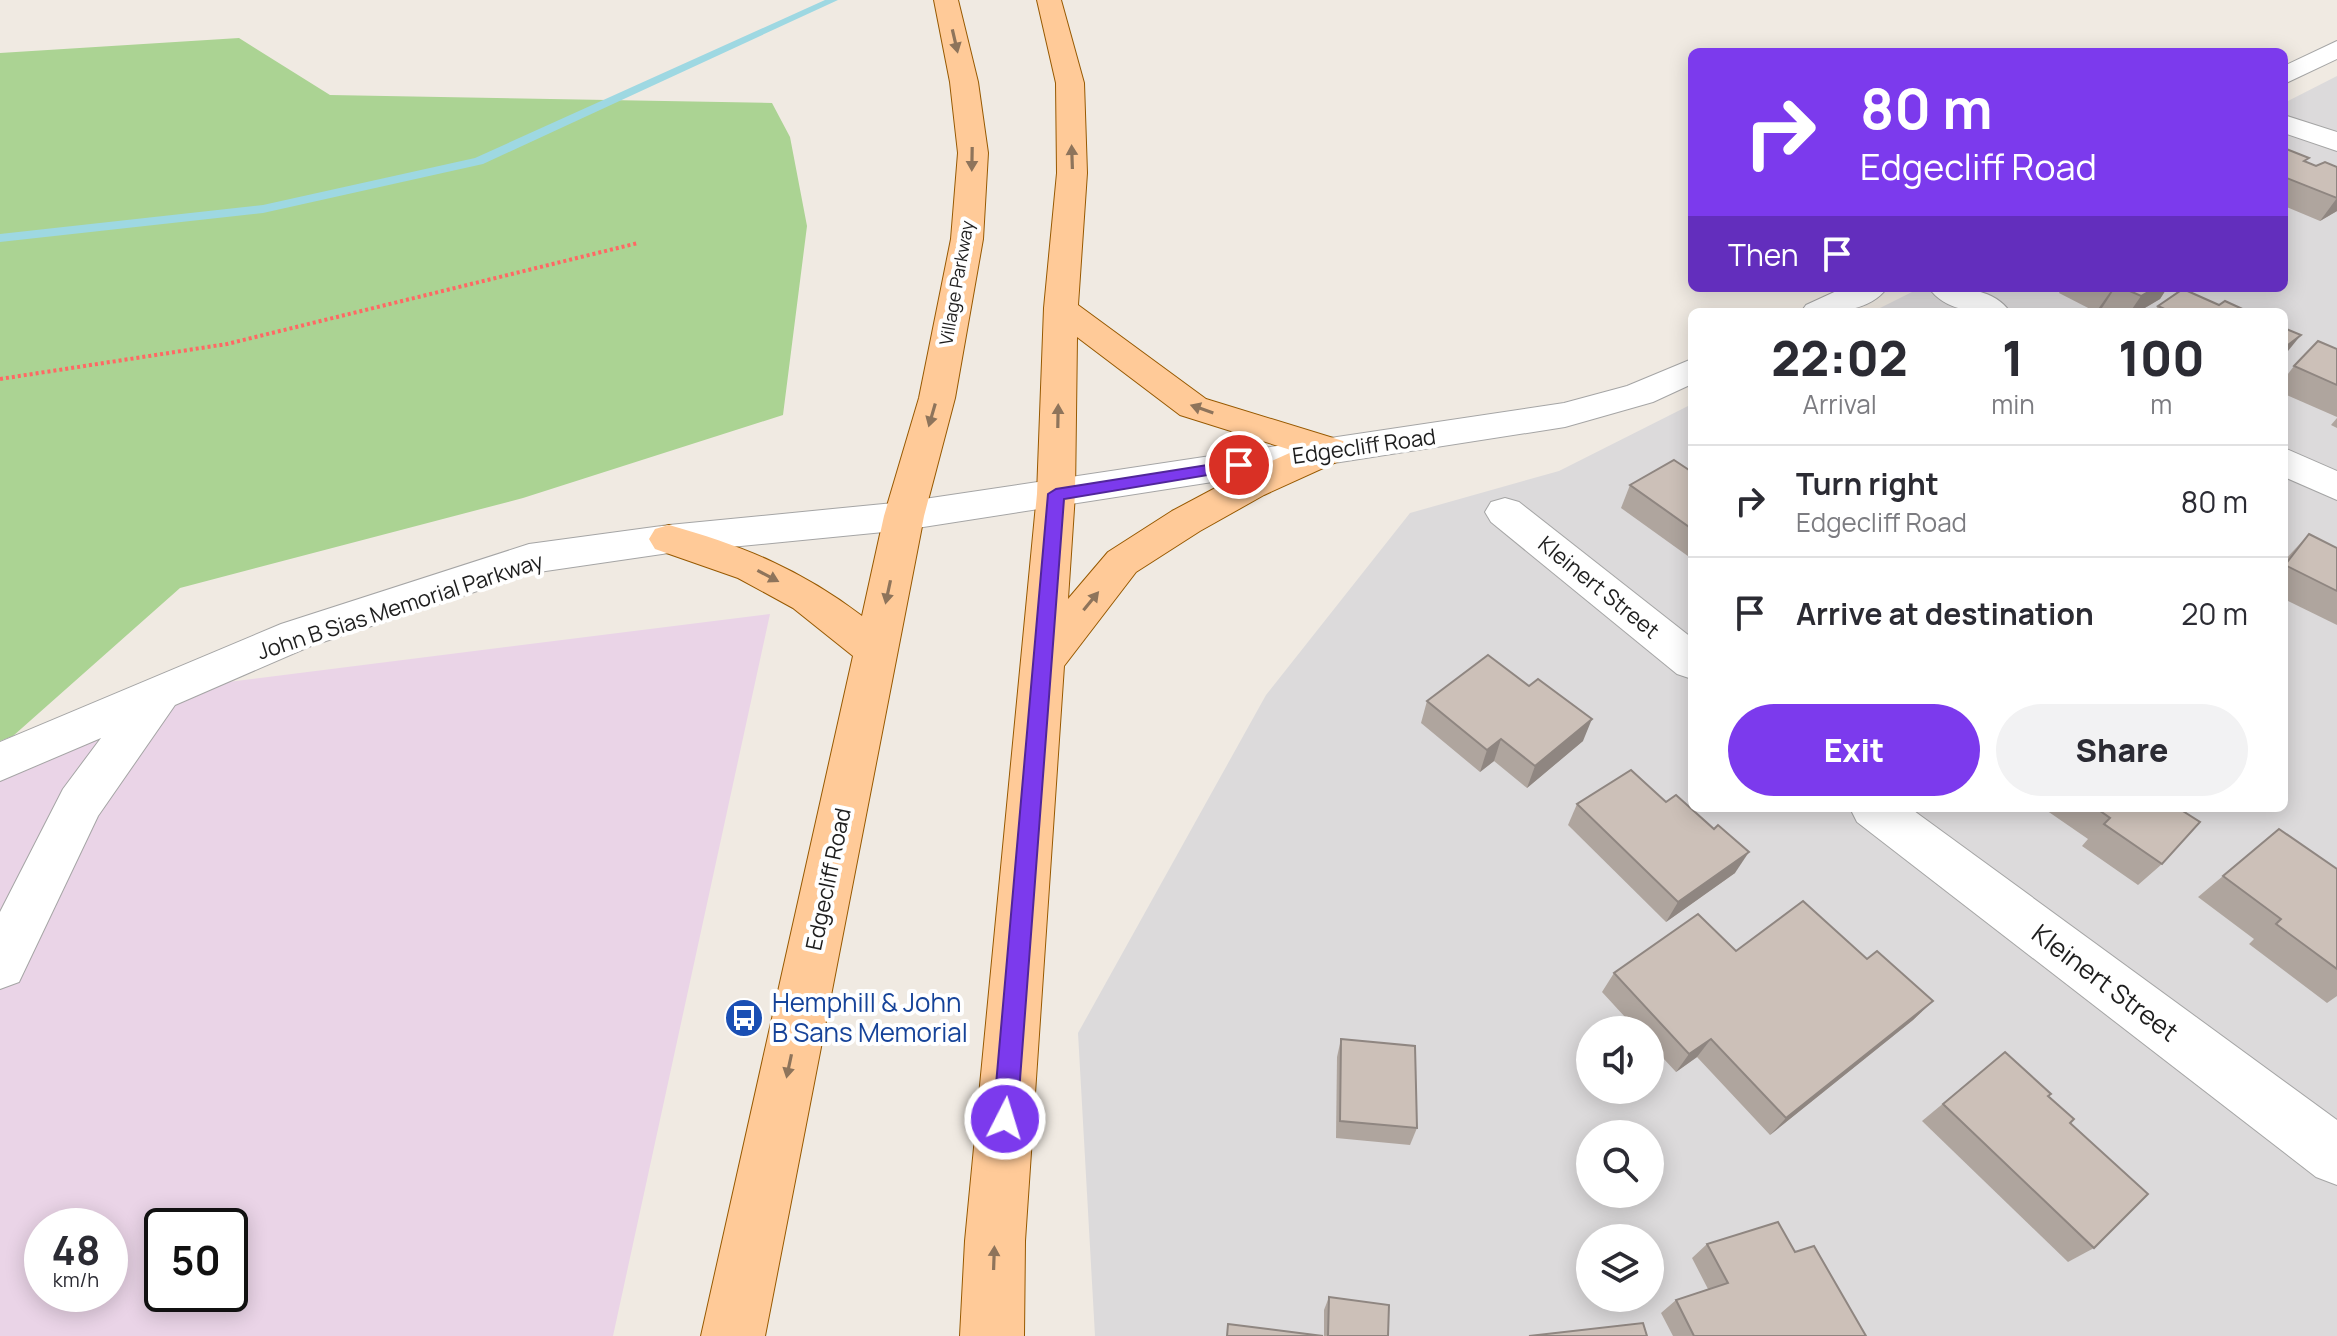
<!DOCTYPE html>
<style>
body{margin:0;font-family:Manrope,sans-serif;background:#f2f2f3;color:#2b2b33;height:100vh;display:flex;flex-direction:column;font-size:30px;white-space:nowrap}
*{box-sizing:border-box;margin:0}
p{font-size:26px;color:#7c7c81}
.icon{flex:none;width:44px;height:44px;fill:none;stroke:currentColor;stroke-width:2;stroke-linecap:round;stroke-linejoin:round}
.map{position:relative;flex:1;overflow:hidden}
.panel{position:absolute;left:1688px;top:308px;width:600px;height:504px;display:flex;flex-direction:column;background:#fff;border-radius:12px;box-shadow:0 4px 20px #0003}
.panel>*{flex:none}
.guide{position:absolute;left:1688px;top:48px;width:600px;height:244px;border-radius:12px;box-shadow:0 4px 20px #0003;background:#7c3aed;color:#fff;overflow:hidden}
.buttons{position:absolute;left:1576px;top:1016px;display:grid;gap:16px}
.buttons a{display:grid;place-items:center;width:88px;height:88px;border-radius:50%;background:#fff;box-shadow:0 4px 20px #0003;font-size:40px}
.speed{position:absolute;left:24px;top:1208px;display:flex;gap:16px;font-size:40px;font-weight:700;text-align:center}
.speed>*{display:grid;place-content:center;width:104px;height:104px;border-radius:50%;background:#fff;box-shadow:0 4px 20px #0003;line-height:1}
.speed small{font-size:20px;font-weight:400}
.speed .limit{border:4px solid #111;border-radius:12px;background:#fff;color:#111}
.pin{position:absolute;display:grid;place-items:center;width:68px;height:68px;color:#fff;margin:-34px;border:4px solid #fff;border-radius:50%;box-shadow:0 2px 8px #0007}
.me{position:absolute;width:88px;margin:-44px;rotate:5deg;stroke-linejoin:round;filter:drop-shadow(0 0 6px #0008)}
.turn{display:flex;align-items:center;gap:28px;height:168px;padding:0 40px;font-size:36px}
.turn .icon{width:104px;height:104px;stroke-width:2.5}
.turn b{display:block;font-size:56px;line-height:68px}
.then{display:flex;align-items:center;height:76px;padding:0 40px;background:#0003;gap:16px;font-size:30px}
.eta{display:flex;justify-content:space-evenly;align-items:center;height:136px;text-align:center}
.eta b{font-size:48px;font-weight:800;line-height:56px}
.primary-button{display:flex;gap:16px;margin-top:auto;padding:16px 40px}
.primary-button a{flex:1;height:92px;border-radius:48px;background:#7c3aed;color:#fff;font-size:32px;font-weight:800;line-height:92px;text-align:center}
.primary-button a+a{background:#f2f2f3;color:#2b2b33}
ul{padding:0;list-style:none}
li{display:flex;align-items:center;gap:24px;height:112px;padding:0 40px;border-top:2px solid #e1e1e2}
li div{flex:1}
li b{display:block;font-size:30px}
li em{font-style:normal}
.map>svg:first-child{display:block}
.residential{fill:#dcdadb;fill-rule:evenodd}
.industrial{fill:#ead4e7;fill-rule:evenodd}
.forest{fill:#abd393}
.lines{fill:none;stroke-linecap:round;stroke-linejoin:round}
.stream{fill:#9ed8e2;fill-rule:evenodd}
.minor-casing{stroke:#a5a5a5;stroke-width:2}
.major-casing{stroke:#975900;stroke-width:2}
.path{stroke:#ff6864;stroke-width:4;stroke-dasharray:3 3;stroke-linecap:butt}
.minor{fill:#fff;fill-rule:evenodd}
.major{fill:#ffca98;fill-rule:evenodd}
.wall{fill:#afa59e}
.shaded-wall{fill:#8f8681}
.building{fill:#ccc0b8;stroke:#8f8681;stroke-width:2}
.oneway{fill:#8e745b}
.route{fill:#7c3aed;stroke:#51269a;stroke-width:2}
.labels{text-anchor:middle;stroke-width:8;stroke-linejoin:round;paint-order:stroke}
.far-street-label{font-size:18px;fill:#1e1e1e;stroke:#fff}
.street-label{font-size:22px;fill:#1e1e1e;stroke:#fff}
.near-street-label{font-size:26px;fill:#1e1e1e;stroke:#fff}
.near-transit-label{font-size:26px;fill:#164399;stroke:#fff;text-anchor:start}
</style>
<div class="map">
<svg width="2337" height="1336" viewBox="0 0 2337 1336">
<rect width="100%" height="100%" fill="#f0eae2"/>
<!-- residential -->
<path class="residential" d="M2337,76V1336H1095L1078,1033L1266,695L1410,513L1559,471L1692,404V808H2284V312H1872L1920,288H2284V103ZM1590,1030H1650V1090H1590ZM1590,1134H1650V1194H1590ZM1590,1238H1650V1298H1590Z"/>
<!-- industrial -->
<path class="industrial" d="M770,614L613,1336H0V754L140,693ZM42,1226H110V1294H42ZM162,1226H230V1294H162Z"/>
<!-- forest -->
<polygon class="forest" points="239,38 330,95 772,103 790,137 807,226 783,415 523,498 180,588 13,736 0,741 0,53"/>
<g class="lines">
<!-- stream -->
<polygon class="stream" points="825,0 838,0 483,164 263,213 0,242 0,234 263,205 475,158"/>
<!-- minor casing -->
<g class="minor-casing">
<g id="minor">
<polygon points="2337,41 2337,59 2284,84 2284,66"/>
<polygon points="2284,115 2337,132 2337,151 2284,133"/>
<path d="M1843,288H1887C1868,314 1829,312 1801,312L1806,305Z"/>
<path d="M1929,288C1957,288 1992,286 2010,312C1982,312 1947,314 1929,288Z"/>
<polygon points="1692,359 1692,384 1653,402 1565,427 904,530 669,553 532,573 311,646 175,705 98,816 19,982 0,989 0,912 63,789 101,738 0,781 0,742 281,624 529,544 669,525 904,502 1564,403 1627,386"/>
<polygon points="2284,448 2337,471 2337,500 2284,477"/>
<polygon points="1505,498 1519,502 1692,638 1692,679 1677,674 1491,522 1485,512 1491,502"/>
<polygon points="1850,808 1910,808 2337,1120 2337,1185 2316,1177 1857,822"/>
</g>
</g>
<!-- major casing -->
<g class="major-casing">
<g id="major">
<path d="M934,0H958L978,82L988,153L983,239L955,398L924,516L765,1336H701L853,656L793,608L738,578L655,549L649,539L655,529L669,525C743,546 800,569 862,616L884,516L919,398L951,239L958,153L950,82Z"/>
<path d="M1037,0H1061L1084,83L1087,173L1078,305L1206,399L1343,441L1349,450L1343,459L1264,495L1200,531L1136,572L1064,666L1025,1241L1024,1336H960L965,1241L1037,494L1044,308L1057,173L1056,83ZM1077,337L1180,415L1294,451L1236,477L1172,511L1108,552L1068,599L1075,494Z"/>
</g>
</g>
<!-- path -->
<polyline class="path" points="0,379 227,344 638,243"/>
<!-- minor -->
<use href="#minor" class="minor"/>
<!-- major -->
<use href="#major" class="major"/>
</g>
<!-- wall -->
<g class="wall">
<polygon points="2284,148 2306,162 2316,166 2337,167 2337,211 2320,221 2284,206"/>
<polygon points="2059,288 2167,288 2160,299 2138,312 2110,312 2102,308 2096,312 2059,293 2061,289"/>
<polygon points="2219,305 2249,312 2154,312 2158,306"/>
<polygon points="2337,349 2337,417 2284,394 2284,379 2294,366"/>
<polygon points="2337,418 2337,428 2331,425"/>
<polygon points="1692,472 1692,559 1621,508 1630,485"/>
<polygon points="2309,534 2337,548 2337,625 2284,599 2284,561"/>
<polygon points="1427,701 1583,741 1527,788 1494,761 1480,772 1421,723"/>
<polygon points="1666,802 1714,829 1735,873 1666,922 1568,825 1577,804"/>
<polygon points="2043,808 2178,808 2162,864 2138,885 2082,846 2088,839"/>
<polygon points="2279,829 2337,869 2337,996 2327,1003 2249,944 2254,939 2198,897"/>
<polygon points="1736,951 1867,959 1933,1001 1913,1020 1770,1135 1697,1057 1676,1072 1650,1044 1650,1030 1637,1030 1602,992 1614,973"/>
<polygon points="1341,1039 1417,1128 1410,1145 1336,1138 1337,1057"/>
<polygon points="2005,1052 2048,1096 2070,1123 2094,1248 2068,1262 1922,1121"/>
<polygon points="1707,1244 1795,1252 1866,1336 1673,1336 1661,1313 1676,1300 1708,1289 1692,1258"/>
<polygon points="1329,1297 1388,1336 1324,1336 1324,1310"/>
</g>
<!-- shaded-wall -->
<g class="shaded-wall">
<polygon points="2337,198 2337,211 2320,221"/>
<polygon points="2113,288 2115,288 2102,308 2096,312"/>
<polygon points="2155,288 2167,288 2160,299 2138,312 2130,312 2141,296"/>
<polygon points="2301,335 2284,356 2284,348"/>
<polygon points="1592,719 1583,741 1527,788 1535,766"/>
<polygon points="1501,739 1494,761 1480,772 1487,750"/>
<polygon points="1749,852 1735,873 1666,922 1678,902"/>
<polygon points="1933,1001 1913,1020 1770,1135 1786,1118"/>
<polygon points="1711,1039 1697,1057 1676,1072 1689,1054"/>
</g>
<!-- building -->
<g class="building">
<polygon points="2284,148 2309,158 2304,161 2316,166 2325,162 2337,167 2337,198 2284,177"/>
<polygon points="2123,288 2155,288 2141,296"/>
<polygon points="2183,289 2219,305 2225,301 2249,312 2171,312 2158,306"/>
<polygon points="2284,328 2301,335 2284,348"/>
<polygon points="2318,341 2337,349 2337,385 2294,366"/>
<polygon points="1674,460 1692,472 1692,529 1630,485"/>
<polygon points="2309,534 2337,548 2337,591 2285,565"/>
<polygon points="1488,655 1529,686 1538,679 1592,719 1535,766 1501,739 1487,750 1427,701"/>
<polygon points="1631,770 1666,802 1676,795 1714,829 1718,825 1749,852 1678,902 1577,804"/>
<polygon points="2096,808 2178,808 2200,822 2162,864 2104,824 2110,818"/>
<polygon points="2279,829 2337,869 2337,969 2276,924 2281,919 2223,876"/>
<polygon points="1803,901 1867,959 1877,951 1933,1001 1786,1118 1711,1039 1689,1054 1614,973 1698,914 1736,951"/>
<polygon points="1341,1039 1415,1046 1417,1128 1340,1121"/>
<polygon points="2005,1052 2051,1094 2048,1096 2074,1119 2070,1123 2148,1194 2094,1248 1943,1104"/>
<polygon points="1778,1222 1795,1252 1814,1246 1866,1336 1694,1336 1676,1300 1728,1283 1707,1244"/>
<polygon points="1329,1297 1389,1305 1388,1336 1328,1336"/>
<polygon points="1643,1323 1647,1336 1529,1336"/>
<polygon points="1228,1324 1323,1336 1227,1336"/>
</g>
<!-- one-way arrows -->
<defs><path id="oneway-solid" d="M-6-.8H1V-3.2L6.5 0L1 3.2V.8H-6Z" transform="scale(2)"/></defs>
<g class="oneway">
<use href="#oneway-solid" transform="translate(955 41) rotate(77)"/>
<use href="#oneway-solid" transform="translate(1072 157) rotate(-92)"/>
<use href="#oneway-solid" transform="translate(972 159) rotate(91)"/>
<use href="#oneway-solid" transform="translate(1202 409) rotate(-161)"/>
<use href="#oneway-solid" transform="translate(932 415) rotate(106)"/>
<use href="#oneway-solid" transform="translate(1058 416) rotate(-89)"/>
<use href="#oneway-solid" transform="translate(768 576) rotate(28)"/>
<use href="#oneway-solid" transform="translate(888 592) rotate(102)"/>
<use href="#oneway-solid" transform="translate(1091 601) rotate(-51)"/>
<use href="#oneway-solid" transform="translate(789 1066) rotate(102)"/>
<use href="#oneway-solid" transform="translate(994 1258) rotate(-88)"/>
</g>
<!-- route -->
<polygon class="route" points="1239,460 1244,461 1244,469 1064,499 1017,1119 1013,1128 1005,1131 996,1128 993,1119 1048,494 1056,489"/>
<!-- icons -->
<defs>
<g id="bus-disc" transform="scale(2)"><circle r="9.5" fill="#1a4fb4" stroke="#fff"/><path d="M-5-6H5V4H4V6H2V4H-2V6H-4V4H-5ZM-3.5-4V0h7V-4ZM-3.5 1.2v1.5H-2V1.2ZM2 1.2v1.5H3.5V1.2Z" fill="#fff"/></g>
</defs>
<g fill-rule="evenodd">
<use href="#bus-disc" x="744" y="1018"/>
</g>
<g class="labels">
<!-- far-street labels -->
<g class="far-street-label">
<text transform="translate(957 283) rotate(-80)" y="6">Village Parkway</text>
</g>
<!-- street labels -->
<g class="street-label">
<text transform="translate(1364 446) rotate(-8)" y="8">Edgecliff Road</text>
<text transform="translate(1599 587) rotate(39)" y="8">Kleinert Street</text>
<text transform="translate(400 606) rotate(-18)" y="8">John B Sias Memorial Parkway</text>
<text transform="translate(828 879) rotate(-78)" y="8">Edgecliff Road</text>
</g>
<!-- near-street labels -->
<g class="near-street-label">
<text transform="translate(2105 983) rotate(37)" y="9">Kleinert Street</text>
</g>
<!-- near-transit labels -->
<g class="near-transit-label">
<text x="772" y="1012">Hemphill &amp; John<tspan x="772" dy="30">B Sans Memorial</tspan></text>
</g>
</g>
</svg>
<div class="buttons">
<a><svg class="icon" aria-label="sound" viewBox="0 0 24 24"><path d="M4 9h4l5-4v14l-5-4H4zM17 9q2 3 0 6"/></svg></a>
<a><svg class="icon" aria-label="search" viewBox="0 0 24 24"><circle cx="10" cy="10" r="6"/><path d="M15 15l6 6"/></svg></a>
<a><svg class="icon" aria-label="layers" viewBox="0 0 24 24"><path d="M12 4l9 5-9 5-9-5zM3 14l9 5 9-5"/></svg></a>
</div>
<div class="speed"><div>48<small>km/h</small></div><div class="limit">50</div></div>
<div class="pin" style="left:1239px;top:465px;background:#d93025"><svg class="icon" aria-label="arrive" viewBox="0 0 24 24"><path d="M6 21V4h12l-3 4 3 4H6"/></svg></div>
<svg class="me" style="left:1005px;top:1119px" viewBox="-20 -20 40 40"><circle r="17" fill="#7c3aed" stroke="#fff" stroke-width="3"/><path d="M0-11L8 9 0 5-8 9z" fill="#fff"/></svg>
<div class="guide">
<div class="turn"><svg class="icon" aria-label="right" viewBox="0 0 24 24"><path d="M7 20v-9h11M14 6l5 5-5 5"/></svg><div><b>80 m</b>Edgecliff Road</div></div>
<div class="then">Then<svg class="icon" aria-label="arrive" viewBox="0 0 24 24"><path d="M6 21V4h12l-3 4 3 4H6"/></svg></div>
</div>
<section class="panel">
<div class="eta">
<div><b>22:02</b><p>Arrival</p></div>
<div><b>1</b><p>min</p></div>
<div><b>100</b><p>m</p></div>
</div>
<ul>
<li><svg class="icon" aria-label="right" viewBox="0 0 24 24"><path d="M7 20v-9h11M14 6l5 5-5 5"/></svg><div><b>Turn right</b><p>Edgecliff Road</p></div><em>80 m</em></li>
<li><svg class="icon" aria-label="arrive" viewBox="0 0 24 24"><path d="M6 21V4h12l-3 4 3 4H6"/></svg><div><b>Arrive at destination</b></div><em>20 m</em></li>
</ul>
<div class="primary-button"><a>Exit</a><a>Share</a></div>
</section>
</div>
